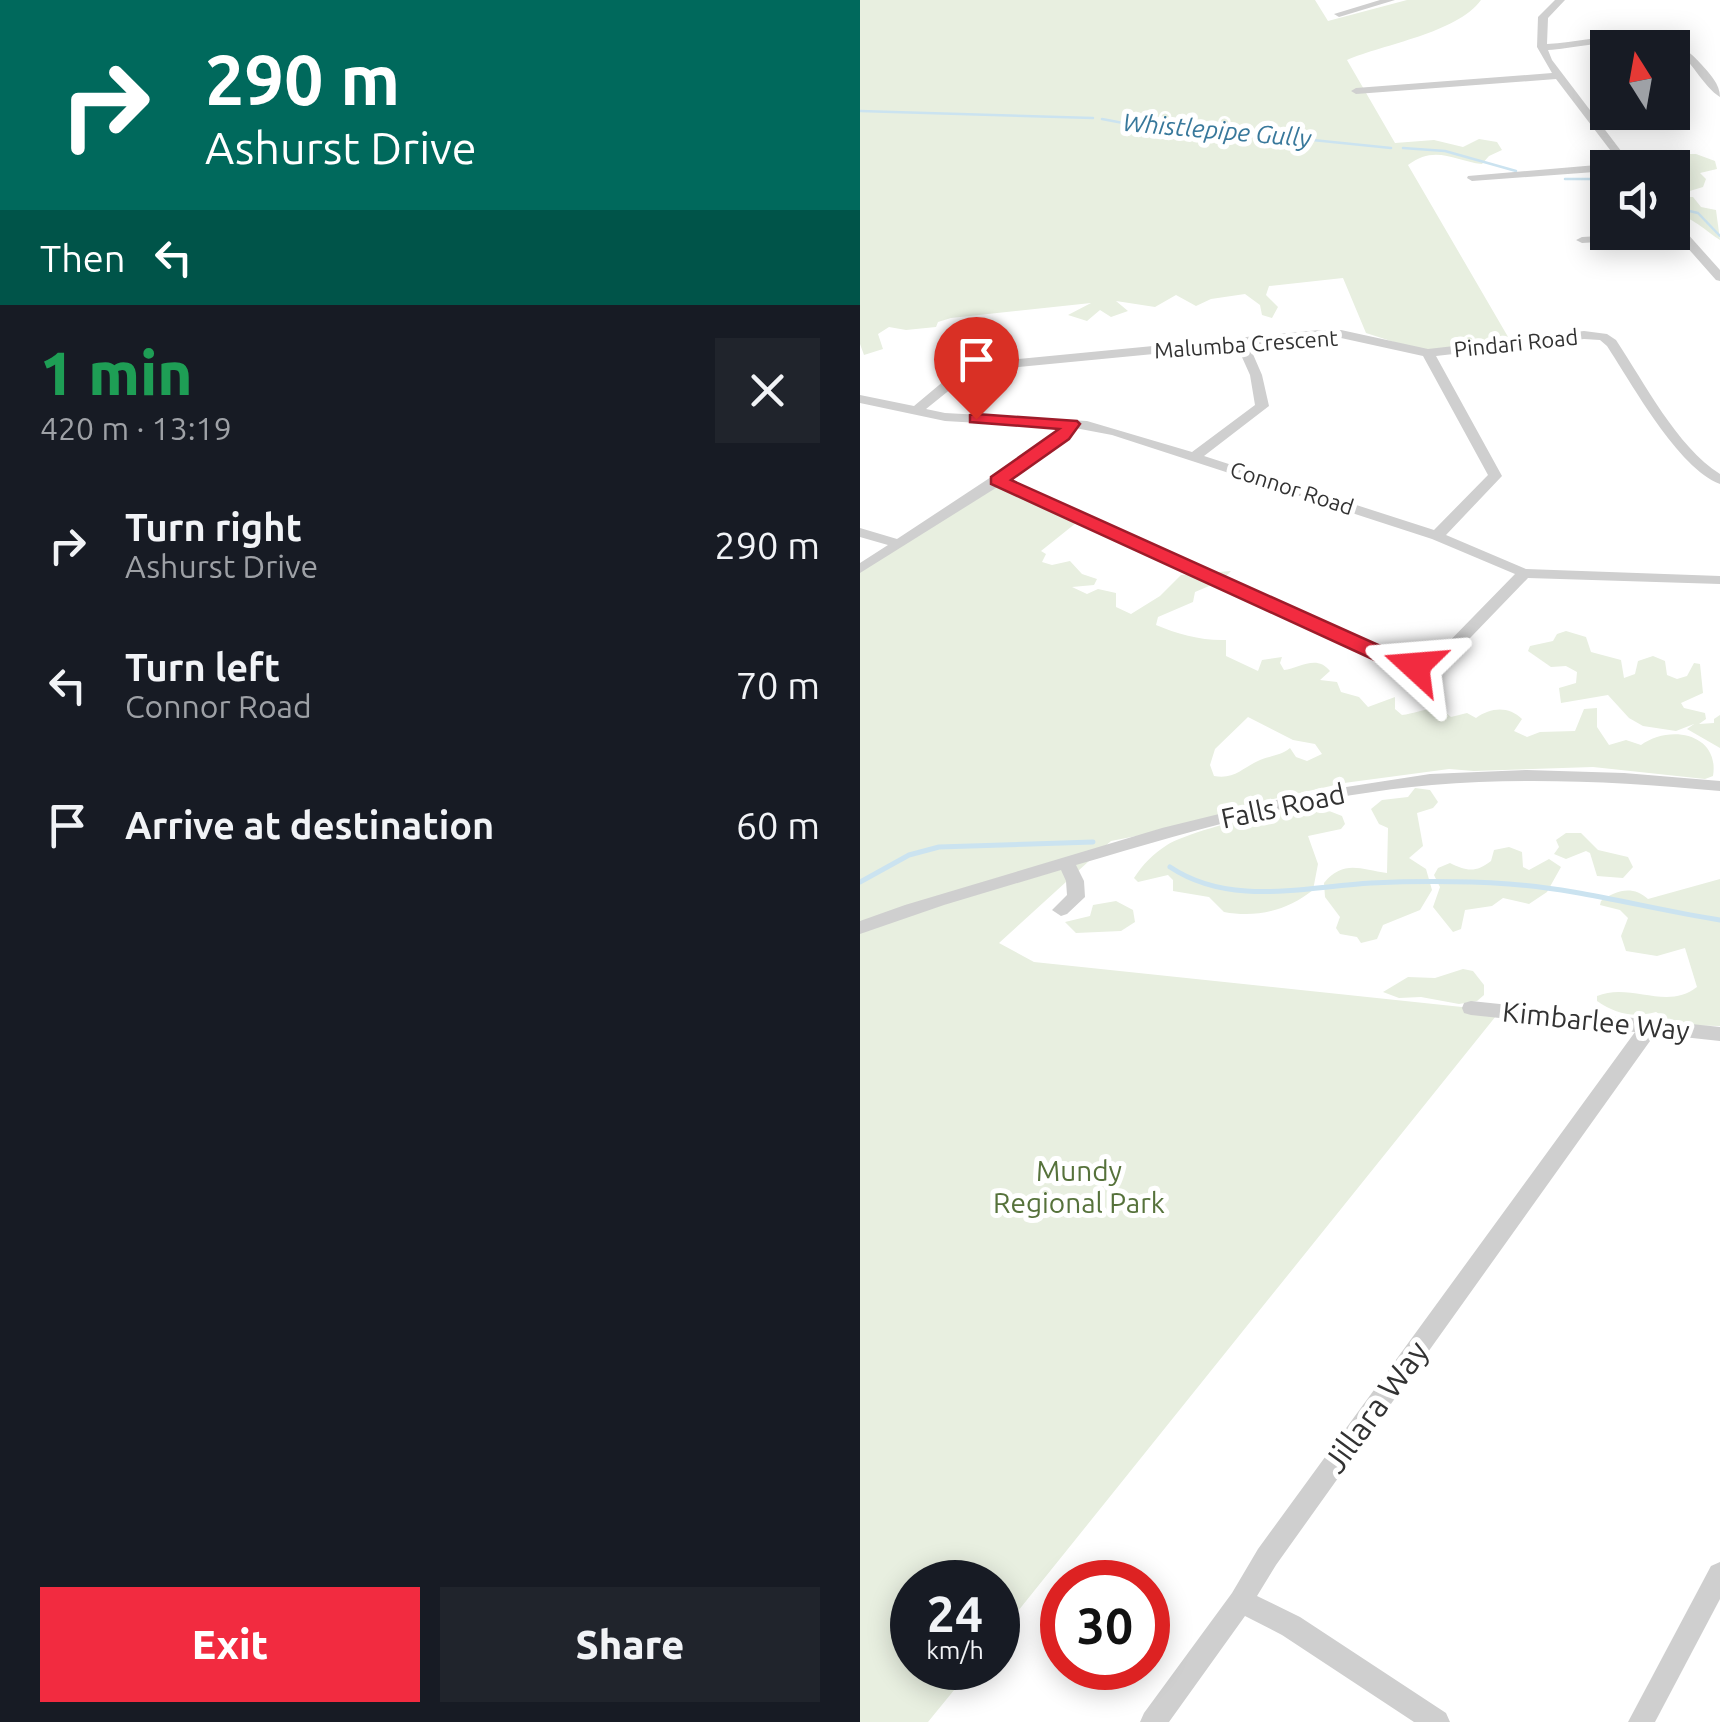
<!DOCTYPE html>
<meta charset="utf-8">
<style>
body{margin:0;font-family:Ubuntu,sans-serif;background:#20242c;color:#f1f3f6;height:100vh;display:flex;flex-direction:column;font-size:38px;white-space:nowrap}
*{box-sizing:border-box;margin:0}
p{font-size:32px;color:#9ea1a6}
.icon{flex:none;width:55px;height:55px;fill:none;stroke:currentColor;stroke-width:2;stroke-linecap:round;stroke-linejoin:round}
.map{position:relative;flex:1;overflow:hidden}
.sheet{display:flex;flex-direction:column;background:#171b24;width:860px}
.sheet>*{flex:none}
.top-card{background:#00695c;color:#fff;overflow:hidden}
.needle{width:65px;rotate:349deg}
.controls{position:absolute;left:730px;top:30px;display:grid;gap:20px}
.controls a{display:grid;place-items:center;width:100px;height:100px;border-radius:0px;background:#171b24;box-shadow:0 5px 25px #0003;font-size:50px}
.speed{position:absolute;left:30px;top:1560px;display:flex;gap:20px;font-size:50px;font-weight:700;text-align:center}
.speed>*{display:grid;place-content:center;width:130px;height:130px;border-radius:50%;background:#171b24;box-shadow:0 5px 25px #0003;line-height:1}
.speed small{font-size:25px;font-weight:400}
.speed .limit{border:15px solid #d22;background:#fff;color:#111}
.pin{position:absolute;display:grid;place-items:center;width:85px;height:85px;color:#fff;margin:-102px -42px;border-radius:50% 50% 50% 0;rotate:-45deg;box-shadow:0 0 10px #0007}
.pin .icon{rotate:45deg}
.me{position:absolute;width:110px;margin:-55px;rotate:289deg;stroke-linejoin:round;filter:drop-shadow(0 0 8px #0008)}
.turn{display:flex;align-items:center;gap:35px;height:210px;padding:0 40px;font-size:45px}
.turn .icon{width:130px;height:130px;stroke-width:2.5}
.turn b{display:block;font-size:70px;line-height:85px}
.then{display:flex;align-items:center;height:95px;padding:0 40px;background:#0003;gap:20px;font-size:38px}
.round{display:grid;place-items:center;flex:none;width:105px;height:105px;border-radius:0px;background:#20242c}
.head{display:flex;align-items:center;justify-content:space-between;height:170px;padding:0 40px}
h1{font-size:60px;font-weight:800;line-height:75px;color:#1e9e55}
.cta{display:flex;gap:20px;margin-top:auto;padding:20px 40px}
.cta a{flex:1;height:115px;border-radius:0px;background:#f22b40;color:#fff;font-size:40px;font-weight:800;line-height:115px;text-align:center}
.cta a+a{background:#20242c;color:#f1f3f6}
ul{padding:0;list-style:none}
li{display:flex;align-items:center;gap:30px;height:140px;padding:0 40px}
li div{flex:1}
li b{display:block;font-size:38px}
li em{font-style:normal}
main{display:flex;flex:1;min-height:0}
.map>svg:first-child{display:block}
.green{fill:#e8efe0;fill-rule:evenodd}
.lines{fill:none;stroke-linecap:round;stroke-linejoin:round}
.stream-far1{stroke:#cbe3f0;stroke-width:2.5}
.stream{stroke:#cbe3f0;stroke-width:5}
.minor{fill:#cfcfcf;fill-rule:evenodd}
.route{fill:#f22b40;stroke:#9d1c2a;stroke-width:2.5}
.labels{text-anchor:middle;stroke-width:10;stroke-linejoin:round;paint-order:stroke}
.far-street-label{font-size:22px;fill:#323232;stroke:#fff}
.far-water-label{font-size:25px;font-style:italic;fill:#38789b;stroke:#fff}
.street-label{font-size:28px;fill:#323232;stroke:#fff}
.park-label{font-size:28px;fill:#56723b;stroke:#fff}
.near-street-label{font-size:32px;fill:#323232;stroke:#fff}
</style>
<main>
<section class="sheet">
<div class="top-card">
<div class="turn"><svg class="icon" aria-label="right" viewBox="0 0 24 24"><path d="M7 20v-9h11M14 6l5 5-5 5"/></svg><div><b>290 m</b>Ashurst Drive</div></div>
<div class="then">Then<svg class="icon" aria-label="left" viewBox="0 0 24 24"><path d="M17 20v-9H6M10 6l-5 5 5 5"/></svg></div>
</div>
<div class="head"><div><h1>1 min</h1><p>420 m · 13:19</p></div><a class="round"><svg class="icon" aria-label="close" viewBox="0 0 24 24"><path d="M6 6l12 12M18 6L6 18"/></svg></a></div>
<ul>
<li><svg class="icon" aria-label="right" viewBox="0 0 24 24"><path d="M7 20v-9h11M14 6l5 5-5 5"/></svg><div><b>Turn right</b><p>Ashurst Drive</p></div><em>290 m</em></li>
<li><svg class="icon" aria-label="left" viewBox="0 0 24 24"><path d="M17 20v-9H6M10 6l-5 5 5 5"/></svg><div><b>Turn left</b><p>Connor Road</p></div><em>70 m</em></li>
<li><svg class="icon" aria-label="arrive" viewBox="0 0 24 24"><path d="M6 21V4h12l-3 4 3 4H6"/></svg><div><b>Arrive at destination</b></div><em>60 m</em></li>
</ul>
<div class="cta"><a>Exit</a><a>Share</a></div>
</section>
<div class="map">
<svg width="860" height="1722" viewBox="0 0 860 1722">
<rect width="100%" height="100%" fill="#fff"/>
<!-- green -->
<g class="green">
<path d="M0,0H455L468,21L547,0H621C597,33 524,44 487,60L535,143L574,140L603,147L619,139L637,142L642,150L629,156L622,164C595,161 575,144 548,165L651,342L568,353L506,333L483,278L409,286L406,295L418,307L412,318L402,315L400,305L385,294L351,299L336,306L316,295L295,307L256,301L268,311L251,317L240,310L227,321L208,315L231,303L91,318L78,322L76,327L46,330L29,327L18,334L23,349L4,355L0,344Z"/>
<polygon points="805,154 836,154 855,161 857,169 840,173 846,179 843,187 813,196 812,168 788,167"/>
<path d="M822,197H833L841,207L856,210L860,240C846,231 831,216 813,213V203L818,204Z"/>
<path d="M138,480L221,519L181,551L186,554L182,562L192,565L210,561L222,574L237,579L234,585L212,587L227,594L238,589L256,593V607L271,614L300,596L321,575L371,571L361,581L335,592L333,602L298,617L296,625C317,634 343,641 366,640V656L398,671L402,660L422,657L420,663L424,670C439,668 457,654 470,671L460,680L477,682L481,692L499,697L508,707L535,697V709L542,715C560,713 574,702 591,717L607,713L616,718C631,707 649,706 662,719L654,731L667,737L680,732L715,731L724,709L737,708V727L749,745L766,740L781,745C809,724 860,733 853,776L845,779L733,767L614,771L589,769L484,783L382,806L327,826L251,841L139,943L174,962L640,1011L138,1636V1582H52V1668H112L68,1722H0V569ZM388,717L433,740L455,744L462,754L447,761L436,757L430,748C420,756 412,755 400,760C383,767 375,780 354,776L350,765L355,749Z"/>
<polygon points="706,631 726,637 731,652 761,660 764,678 775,674 778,661 793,656 805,661 807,675 817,679 827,676 834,663 840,664 843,693 821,703 824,708 845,713 846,719 839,724 854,723 854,719 860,715 860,748 827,729 834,724 816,731 783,726 769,718 748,695 701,703 699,688 716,683 717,672 706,666 691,667 668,651 670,646 693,641 697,634"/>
<path d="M555,788L570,790L578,802L573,808L557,813L563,846L549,858L566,869L572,890L560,910L523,925L517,939L501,943L497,937L480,934L476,928L480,917L465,897L464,883C484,859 501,870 527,873L528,828L519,824L511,809L522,800L548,797Z"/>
<path d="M459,807L482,816L485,824L481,829L448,836L458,864L453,890C427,911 396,918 364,912L349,897L313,891V880L308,875L278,882L274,878C283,864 293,854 307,845C331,830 431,805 459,807Z"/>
<polygon points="706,833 721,833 738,850 768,857 773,867 763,878 737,876 730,853 726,851 706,859 694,854 699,847 696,840"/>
<path d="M649,847L662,852L663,867L669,870L689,859L701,867L687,892L669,904L643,898L632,906L605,910L601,929L593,932L573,907L580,887L574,875L578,868L590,863C606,871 616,873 631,861L634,850Z"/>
<path d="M860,879V1026L818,1025L796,1012C773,1018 756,1014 737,1001V996C770,982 807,1011 837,987L825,948L797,956L766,951L761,936L768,918L760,910L740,905L741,901C756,890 773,885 788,899Z"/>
<polygon points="256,901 273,910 275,922 261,931 216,933 205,922 230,916 233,905"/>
<polygon points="603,969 613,971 624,985 624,995 617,1001 599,1004 561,997 539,998 523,992 548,977 575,978"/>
</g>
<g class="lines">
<!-- stream-far1 -->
<g class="stream-far1">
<polyline points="0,111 233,118"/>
<polyline points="242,119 295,129 369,126 433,138 531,148"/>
<polyline points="543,148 585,151 656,171"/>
<polyline points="705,179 748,179"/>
<polyline points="812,207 838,213 860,236"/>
</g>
<!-- stream -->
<g class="stream">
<path d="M310,867C370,907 443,887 511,883C557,881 603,881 649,884C720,889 789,909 860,920"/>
<polyline points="0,882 49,855 79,847 233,842"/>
</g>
<!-- minor -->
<g class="minor">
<polygon points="520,0 535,0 479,17 474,14"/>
<path d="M695,0H705L688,18L687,44C741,41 801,17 841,64C850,74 860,84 860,97C843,86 834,64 818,52C789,29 723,48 688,50L692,60L774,168H748V171L612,181L607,178L608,176L760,163L696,79L496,94L491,91L496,88L692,73L677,47L678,17Z"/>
<polygon points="812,221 817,222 860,270 860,281 856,280 818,237 722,243 716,240 722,237 812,232"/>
<path d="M460,330H481L568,349L724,331L747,334L756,340C784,382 817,447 860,474V484C818,468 772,384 747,346L740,340L724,339L576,356L642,476L586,535L666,569L860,576V584L668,578L584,665L555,670L521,661L139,486L0,573V563L28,545L0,537V528L37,539L198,433L202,428L85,421L0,403V395L54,406L97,370L116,363ZM460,338H481L563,356L628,475L574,530L344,456L409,406L402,375L389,345ZM377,346L390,375L395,405L332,452L227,421L85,413L66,409L107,376L118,371ZM215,428L252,435L572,539L655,574L573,658L555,660L531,655L148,479L208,439Z"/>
<path d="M667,770L764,773L860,781V791C764,782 668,777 572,785C451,795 332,831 216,865L224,881L225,897L207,914L201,916L192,910L207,895L206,881L201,870L84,905L0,934V921L45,905L302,828L441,794L570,774Z"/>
<polygon points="611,1001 860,1027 860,1041 795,1034 416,1565 397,1596 440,1617 586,1713 590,1722 554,1722 422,1635 385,1616 309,1722 280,1722 284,1713 372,1593 398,1549 775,1032 611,1015 604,1013 602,1008 604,1003"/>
<polygon points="860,1562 860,1599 795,1722 768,1722 851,1566"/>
</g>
</g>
<!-- route -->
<polygon class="route" points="116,414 217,421 220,424 209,439 151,480 565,666 555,672 519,662 131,484 131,477 199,429 110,422 110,415"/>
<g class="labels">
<!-- far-street labels -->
<g class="far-street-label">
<text transform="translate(656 343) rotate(-6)" y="8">Pindari Road</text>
<text transform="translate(386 344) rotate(-4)" y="8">Malumba Crescent</text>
<text transform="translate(432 488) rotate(18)" y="8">Connor Road</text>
</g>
<!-- far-water labels -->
<g class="far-water-label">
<text transform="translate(357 130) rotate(5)" y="9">Whistlepipe Gully</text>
</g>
<!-- street labels -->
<g class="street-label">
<text transform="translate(423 806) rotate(-12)" y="10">Falls Road</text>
<text transform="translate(736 1021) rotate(6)" y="10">Kimbarlee Way</text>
</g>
<!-- park labels -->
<g class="park-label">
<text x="219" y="1181">Mundy<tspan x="219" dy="32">Regional Park</tspan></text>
</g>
<!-- near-street labels -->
<g class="near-street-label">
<text transform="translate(516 1407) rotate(-54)" y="11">Jillara Way</text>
</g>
</g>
</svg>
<div class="controls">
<a><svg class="needle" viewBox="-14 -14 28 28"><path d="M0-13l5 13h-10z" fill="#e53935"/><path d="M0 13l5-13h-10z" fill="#9ea1a6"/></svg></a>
<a><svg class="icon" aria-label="sound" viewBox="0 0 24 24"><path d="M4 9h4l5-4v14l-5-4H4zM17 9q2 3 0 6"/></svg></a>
</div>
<div class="speed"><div>24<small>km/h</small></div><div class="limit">30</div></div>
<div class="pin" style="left:116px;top:419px;background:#d93025"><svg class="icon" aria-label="arrive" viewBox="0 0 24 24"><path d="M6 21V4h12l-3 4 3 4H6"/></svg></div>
<svg class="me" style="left:555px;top:666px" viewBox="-20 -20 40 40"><path d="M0-17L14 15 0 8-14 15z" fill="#f22b40" stroke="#fff" stroke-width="4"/></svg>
</div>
</main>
